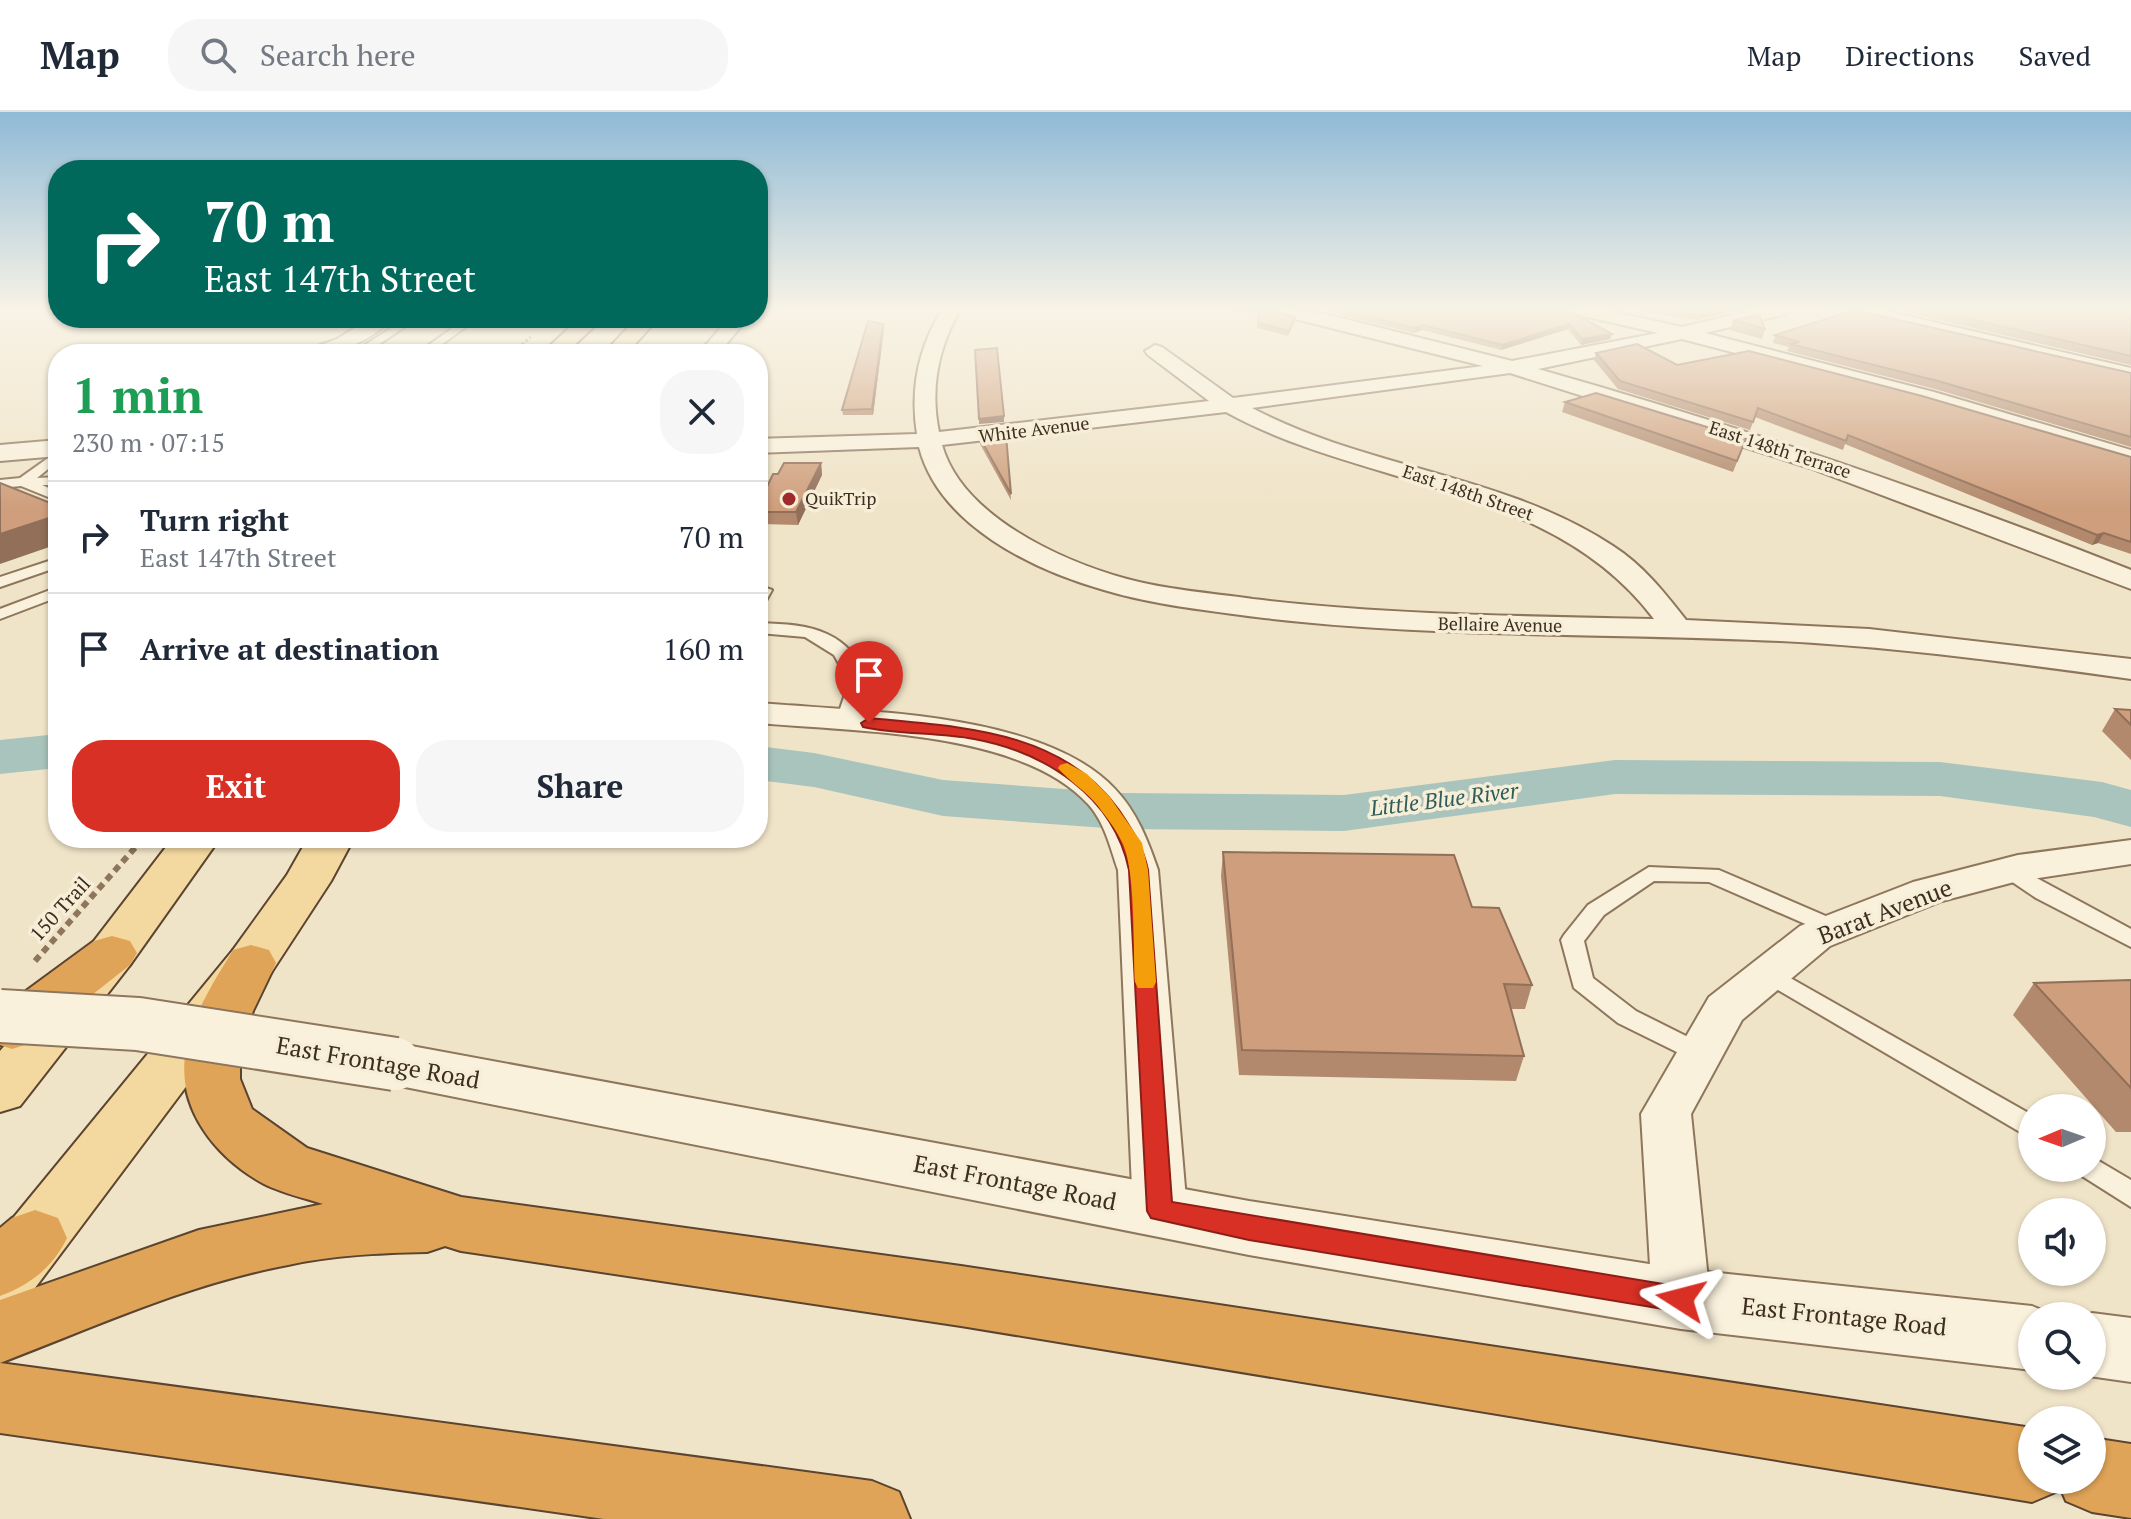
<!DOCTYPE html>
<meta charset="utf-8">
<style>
body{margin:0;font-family:"PT Serif",serif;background:#f6f6f7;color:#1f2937;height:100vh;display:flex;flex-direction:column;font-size:30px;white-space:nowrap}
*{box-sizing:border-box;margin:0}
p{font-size:26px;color:#747a83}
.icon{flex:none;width:44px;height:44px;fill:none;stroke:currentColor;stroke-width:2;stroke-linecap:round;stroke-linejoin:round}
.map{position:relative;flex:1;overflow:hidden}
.panel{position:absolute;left:48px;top:232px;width:720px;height:504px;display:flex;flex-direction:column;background:#fff;border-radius:32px;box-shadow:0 2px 6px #0004}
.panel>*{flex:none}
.hud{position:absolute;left:48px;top:48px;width:720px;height:168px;border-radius:32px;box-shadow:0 2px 6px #0004;background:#00695c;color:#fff;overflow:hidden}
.needle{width:52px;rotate:268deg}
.buttons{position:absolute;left:2018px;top:982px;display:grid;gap:16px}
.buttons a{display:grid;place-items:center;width:88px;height:88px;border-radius:50%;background:#fff;box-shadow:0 2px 6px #0004;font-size:40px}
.pin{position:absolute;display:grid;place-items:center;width:68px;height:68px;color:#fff;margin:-82px -34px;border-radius:50% 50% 50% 0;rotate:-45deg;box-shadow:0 0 8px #0007}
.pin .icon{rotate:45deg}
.me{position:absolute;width:88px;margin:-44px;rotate:279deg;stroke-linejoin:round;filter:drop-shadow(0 0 6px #0008)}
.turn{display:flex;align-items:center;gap:28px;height:168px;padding:0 24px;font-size:36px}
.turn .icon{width:104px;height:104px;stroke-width:2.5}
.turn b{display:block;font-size:56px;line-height:68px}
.round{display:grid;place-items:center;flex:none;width:84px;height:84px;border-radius:32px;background:#f6f6f7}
.head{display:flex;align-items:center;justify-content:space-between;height:136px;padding:0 24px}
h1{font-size:48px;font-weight:800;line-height:60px;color:#1e9e55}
.primary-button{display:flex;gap:16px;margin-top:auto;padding:16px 24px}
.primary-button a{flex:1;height:92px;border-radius:32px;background:#d93025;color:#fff;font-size:32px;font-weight:800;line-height:92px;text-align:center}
.primary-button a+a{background:#f6f6f7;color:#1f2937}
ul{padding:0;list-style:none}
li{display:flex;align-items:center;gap:24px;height:112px;padding:0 24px;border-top:2px solid #e0e1e3}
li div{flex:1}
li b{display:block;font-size:30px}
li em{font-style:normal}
header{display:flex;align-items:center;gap:48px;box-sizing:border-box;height:112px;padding:0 40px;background:#fff;border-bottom:2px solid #e0e1e3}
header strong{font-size:38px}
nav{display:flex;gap:44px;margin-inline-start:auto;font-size:28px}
.search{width:560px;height:72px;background:#f6f6f7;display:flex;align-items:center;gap:20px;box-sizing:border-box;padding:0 28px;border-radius:32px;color:#747a83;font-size:30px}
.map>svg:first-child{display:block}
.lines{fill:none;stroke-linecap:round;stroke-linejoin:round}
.river{fill:#a9c4bc;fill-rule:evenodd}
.service-casing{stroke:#8d765c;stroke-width:4}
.minor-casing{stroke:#8d765c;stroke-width:4}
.tertiary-casing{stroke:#8d765c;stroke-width:4}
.primary-casing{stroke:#5b4430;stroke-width:4}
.motorway-casing{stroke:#5b4430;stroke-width:4}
.path-far2{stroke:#8d765c;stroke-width:3;stroke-dasharray:3 2;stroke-linecap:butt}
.path-far1{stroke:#8d765c;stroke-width:5;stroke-dasharray:5 4;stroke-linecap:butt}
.path{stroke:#8d765c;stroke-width:6;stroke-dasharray:7 5;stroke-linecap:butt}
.service{fill:#faf1dc;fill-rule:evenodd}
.minor{fill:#faf1dc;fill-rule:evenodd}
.tertiary{fill:#faf1dc;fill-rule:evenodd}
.primary{fill:#f3d9a0;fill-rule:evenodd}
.motorway{fill:#e0a458;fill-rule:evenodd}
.tertiary-bridge-casing{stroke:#8d765c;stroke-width:56;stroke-linecap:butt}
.tertiary-bridge{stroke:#faf1dc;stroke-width:52}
.wall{fill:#b2896c}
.shaded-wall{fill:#916f58}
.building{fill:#cf9f7d;stroke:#916f58;stroke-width:2}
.route{fill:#d93025;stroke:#8d1f18;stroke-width:2}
.slow{fill:#f59e0b}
.poi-dot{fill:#9e2a2b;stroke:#f7eed8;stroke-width:3}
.labels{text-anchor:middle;stroke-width:7;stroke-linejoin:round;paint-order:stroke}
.far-street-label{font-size:18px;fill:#3d2e20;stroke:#f7eed8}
.far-poi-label{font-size:18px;fill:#3d2e20;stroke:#f7eed8;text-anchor:start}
.street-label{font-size:20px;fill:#3d2e20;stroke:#f7eed8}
.water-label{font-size:22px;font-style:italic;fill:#2f5d5a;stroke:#f7eed8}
.near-street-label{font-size:24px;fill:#3d2e20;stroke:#f7eed8}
</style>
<header>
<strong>Map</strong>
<div class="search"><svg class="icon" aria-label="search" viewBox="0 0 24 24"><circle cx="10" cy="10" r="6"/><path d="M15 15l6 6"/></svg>Search here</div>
<nav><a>Map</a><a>Directions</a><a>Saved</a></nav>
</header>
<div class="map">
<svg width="2131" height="1407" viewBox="0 0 2131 1407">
<rect width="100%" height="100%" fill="#f0e4c8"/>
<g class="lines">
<!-- river -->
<g class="river">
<polygon points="58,622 58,656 0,662 0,628"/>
<polygon points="758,634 814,641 943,668 1119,681 1344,683 1615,648 1940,650 2102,670 2131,678 2131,715 2094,705 1940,684 1615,682 1344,719 1119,717 943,704 814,675 758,668"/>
</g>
<!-- service casing -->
<g class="service-casing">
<g id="service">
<polygon points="407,206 418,206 375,235 423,237 467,206 478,206 429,242 373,242 365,237 365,233"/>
<polygon points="58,339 58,349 37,366 58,365 58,373 42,373 58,380 58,389 21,374 0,376 0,368 20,366"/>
<polygon points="58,446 58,455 0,475 0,465"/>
<polygon points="758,473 772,478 763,494 758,496"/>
<polygon points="58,475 58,485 0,507 0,497"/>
<path d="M758,511C781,512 806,512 827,522C866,540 872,579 851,613L845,614L836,609L847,576L844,561L834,543L805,525L758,521Z"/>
<polygon points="2009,751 2131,817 2131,835 2036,786 2002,763 1998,758 2002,753"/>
<polygon points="1649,755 1719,758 1842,811 1845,816 1842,821 1826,821 1709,770 1654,769 1604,803 1584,829 1593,866 1636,899 1708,935 1712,942 1708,949 1699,951 1618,911 1574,876 1561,828 1564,823 1588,793"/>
<polygon points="1769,854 2032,1003 2032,1027 1761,868 1757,862 1761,856"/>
<polygon points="2092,1045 2131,1068 2131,1095 2082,1064 2078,1056 2092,1056"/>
</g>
</g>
<!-- minor casing -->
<g class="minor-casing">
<g id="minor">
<path d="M942,198H960C938,236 930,277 939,320L1209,289L1148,243L1145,239L1155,233L1162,235L1233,286L1483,254L1275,202L1272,198L1325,202L1512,249L1658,221L1574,202L1571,198H1606L1682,215L1754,198H1789L1786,202L1705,221L1934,280L2131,338V353L1919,289L1682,227L1538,257C1739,314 1937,381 2131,458V477L1810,356L1510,261L1252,296C1367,357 1504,362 1613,434C1643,453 1664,480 1686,508L1869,517L2131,547V567C2015,551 1898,535 1780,529C1605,521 1430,526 1256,505C1205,498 1154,493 1104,478C1033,458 939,413 919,335L758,341V327L917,322C910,278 918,236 942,198ZM1226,300C1365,377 1552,371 1654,507C1520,504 1387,503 1253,487C1211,481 1168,478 1127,467C1061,449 962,404 942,333Z"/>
<polygon points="1848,198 1882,198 2131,256 2131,268 1857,203"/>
<path d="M371,206H392C370,231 337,242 304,242L307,238L337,227Z"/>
<polygon points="729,206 748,206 718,242 698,242"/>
<path d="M758,591C860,600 1042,599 1115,677C1137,700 1148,729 1158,758L1187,1099L1179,1115L1160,1122L1141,1115L1133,1099L1118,758C1110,735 1105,711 1088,692C1020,618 854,620 758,611Z"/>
<polygon points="2131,728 2131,752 2018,769 1942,789 1830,834 1742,908 1691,1002 1710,1187 1701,1205 1681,1213 1661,1205 1652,1187 1641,1002 1709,885 1800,814 1913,770 2018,743"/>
</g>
</g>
<!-- tertiary casing -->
<g class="tertiary-casing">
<g id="tertiary">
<polygon points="58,328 58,344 0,349 0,333"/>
<polygon points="395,931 1249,1089 1681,1157 2032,1194 2056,1204 2032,1204 2032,1258 1681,1217 1249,1143 395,973 375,967 367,952 375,937"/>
<polygon points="2092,1201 2131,1206 2131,1270 2089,1264 2092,1264 2092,1204 2084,1204"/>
</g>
</g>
<!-- primary casing -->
<g class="primary-casing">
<g id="primary">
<polygon points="580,206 603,206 565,242 541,242"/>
<polygon points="637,206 659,206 626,242 603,242"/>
<polygon points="173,726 220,726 130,853 20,994 0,1000 0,939 94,829"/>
<polygon points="308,726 354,726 331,769 269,864 23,1192 0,1201 0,1122 233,838 287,763"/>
</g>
</g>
<!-- motorway casing -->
<g class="motorway-casing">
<g id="motorway">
<polygon points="112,824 130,829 137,841 130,853 31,931 12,937 0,933 0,898 94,829"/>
<path d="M251,833L269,838L276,851L253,899L240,937V967L252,997L307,1036L461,1085L961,1154L2032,1316V1368H2092V1326L2131,1332V1406L2092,1400L2066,1389L2060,1375L2058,1379L2032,1390L961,1214L461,1139L445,1134L427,1140C380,1141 334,1143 288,1153C187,1172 95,1215 0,1251L872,1369L899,1380L910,1407H604L0,1321V1188L199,1118L323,1092C304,1086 282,1081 264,1072C216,1046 175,996 186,938C192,903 215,868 233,838Z"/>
<path d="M35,1098L58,1106L67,1126C53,1155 30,1173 0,1184V1116L12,1106Z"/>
</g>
</g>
<!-- path-far2 -->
<polyline class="path-far2" points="510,242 531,225"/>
<!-- path-far1 -->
<polyline class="path-far1" points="139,731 144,726"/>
<!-- path -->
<polyline class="path" points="35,849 141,729"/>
<!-- service -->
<use href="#service" class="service"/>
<!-- minor -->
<use href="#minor" class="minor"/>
<!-- tertiary -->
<use href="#tertiary" class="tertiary"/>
<!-- primary -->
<use href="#primary" class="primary"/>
<!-- motorway -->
<use href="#motorway" class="motorway"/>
<!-- tertiary-bridge casing -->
<g class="tertiary-bridge-casing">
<polyline id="tertiary-bridge" points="0,904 138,912 395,952"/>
</g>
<!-- tertiary-bridge -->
<use href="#tertiary-bridge" class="tertiary-bridge"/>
</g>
<!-- wall -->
<g class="wall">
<polygon points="1220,198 1274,198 1295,210 1288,224 1257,216 1257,202"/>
<polygon points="1315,198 1567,198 1612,222 1610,227 1581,233 1568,217 1501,238 1422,218 1413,221 1325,199"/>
<polygon points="1629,198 1739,198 1697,208"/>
<polygon points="1897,198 2127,198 2131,200 2131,253"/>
<polygon points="1733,208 1765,217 1762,227 1730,218"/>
<polygon points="884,217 873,303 843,303 842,298"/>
<polygon points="1775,223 2131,261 2131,335 1935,277 1787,239 1789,235 1773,231"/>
<polygon points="1596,241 1677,253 2131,345 2131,442 2098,431 2092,433 1845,332 1843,338 1755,305 1750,318 1618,277 1594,248"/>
<polygon points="1565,290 1746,327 1733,360 1562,300"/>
<polygon points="1006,323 1011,388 980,332 980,326"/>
<polygon points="821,351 822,363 798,413 758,412 758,394 778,362"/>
<polygon points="2115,597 2131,598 2131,648 2102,619"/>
<polygon points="1223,740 1472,795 1532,873 1525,897 1511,897 1524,944 1516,969 1239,963 1221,764"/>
<polygon points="2131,868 2131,1020 2116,1020 2013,903 2034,871"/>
</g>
<!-- shaded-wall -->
<g class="shaded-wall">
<polygon points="1720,198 1739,198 1697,208 1698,203"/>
<polygon points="883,212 884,217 873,303 872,297"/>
<polygon points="1569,212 1568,217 1501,238 1502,233"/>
<polygon points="1423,213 1422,218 1413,221 1414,216"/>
<polygon points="1612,222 1610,227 1581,233 1582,227"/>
<polygon points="1004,304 1004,310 979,312 979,307"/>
<polygon points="821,351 822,363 798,413 796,400"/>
<polygon points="58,403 58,432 0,452 0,422"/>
<polygon points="2104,421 2098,431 2092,433 2097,423"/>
</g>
<!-- building -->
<g class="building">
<polygon points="1258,198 1274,198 1275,200 1295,205 1289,219 1258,211"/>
<polygon points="1344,198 1567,198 1612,222 1582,227 1569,212 1502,233 1423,213 1414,216"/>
<polygon points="1665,198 1720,198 1698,203"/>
<polygon points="1855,198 2131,261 2131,325 1938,269 1790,232 1799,230 1775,223"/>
<polygon points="1931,198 2127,198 2131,200 2131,244"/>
<polygon points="1759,203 1765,217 1733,208"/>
<polygon points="868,209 883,212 872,297 842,298"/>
<polygon points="1637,232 1677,253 1749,239 1922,284 2131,345 2131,430 2104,421 2097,423 1848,323 1846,329 1758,296 1753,310 1620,269 1596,241"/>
<polygon points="997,236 1004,304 979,307 975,238"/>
<polygon points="1596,281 1746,327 1737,349 1565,290"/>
<polygon points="1006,323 1011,382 980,326"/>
<polygon points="784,351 821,351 796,400 758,400 758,394 773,362 778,362"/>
<polygon points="0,371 58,394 58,403 0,422"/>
<polygon points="2115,597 2131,598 2131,613"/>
<polygon points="1223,740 1454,743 1472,795 1499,796 1532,873 1504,872 1524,944 1242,938"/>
<polygon points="2131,868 2131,976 2034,871"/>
</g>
<!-- sky -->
<linearGradient id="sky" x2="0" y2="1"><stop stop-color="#8fbad6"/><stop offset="0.5" stop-color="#f8f3e6"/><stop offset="1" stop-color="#f8f3e6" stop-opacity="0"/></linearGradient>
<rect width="2131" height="395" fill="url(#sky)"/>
<!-- route -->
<path class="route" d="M869,606C959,615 1061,617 1119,698C1133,719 1143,734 1148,758L1172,1090L1681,1175L1691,1178L1695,1187L1691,1196L1681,1200L1249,1128L1151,1106L1147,1099L1129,758C1114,684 1045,640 974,627C938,620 899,623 863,615L861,611Z"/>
<!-- slow -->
<path class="slow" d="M1067,651L1087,662L1109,684L1142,731L1148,758L1156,870L1153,876H1138L1135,870C1133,836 1136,757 1122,730C1116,717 1106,705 1098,694C1086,679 1070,670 1058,656L1060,653Z"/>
<!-- markers -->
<circle class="poi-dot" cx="789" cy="387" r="8"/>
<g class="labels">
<!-- far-street labels -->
<g class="far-street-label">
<text transform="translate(1034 318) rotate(-7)" y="6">White Avenue</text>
<text transform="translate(1780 338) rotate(18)" y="6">East 148th Terrace</text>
<text transform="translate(1468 381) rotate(19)" y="6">East 148th Street</text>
<text transform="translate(1500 513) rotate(1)" y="6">Bellaire Avenue</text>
</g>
<!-- far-poi labels -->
<g class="far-poi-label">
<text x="805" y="393">QuikTrip</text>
</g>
<!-- street labels -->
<g class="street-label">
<text transform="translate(60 797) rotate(-48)" y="7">150 Trail</text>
</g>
<!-- water labels -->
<g class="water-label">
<text transform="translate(1444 687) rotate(-7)" y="8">Little Blue River</text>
</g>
<!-- near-street labels -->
<g class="near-street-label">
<text transform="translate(1885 800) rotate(-21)" y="8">Barat Avenue</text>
<text transform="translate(378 951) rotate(10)" y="8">East Frontage Road</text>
<text transform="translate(1015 1071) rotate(11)" y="8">East Frontage Road</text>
<text transform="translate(1844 1205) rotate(6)" y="8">East Frontage Road</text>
</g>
</g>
</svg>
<div class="buttons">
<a><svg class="needle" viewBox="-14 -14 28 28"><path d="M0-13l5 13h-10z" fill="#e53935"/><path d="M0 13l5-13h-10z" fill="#747a83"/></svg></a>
<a><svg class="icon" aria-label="sound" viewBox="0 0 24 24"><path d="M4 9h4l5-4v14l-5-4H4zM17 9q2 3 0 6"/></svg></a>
<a><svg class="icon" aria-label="search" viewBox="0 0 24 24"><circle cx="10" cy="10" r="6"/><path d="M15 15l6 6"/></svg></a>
<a><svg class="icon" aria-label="layers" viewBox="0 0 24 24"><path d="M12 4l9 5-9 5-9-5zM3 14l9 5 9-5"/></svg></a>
</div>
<div class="pin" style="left:869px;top:611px;background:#d93025"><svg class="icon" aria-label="arrive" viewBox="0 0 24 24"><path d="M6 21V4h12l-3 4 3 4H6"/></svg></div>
<svg class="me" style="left:1681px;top:1187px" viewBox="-20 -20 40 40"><path d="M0-17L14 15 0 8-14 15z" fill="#d93025" stroke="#fff" stroke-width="4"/></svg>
<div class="hud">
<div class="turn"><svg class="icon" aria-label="right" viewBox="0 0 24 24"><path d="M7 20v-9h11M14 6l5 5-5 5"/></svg><div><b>70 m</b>East 147th Street</div></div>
</div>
<section class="panel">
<div class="head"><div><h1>1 min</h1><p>230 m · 07:15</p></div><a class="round"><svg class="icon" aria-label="close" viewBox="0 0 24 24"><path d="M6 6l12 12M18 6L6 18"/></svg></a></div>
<ul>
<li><svg class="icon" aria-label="right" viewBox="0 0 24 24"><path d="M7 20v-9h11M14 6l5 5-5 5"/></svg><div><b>Turn right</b><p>East 147th Street</p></div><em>70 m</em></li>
<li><svg class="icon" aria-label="arrive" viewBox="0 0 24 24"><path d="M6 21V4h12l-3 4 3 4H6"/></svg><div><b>Arrive at destination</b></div><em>160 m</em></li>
</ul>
<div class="primary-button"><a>Exit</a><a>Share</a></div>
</section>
</div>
